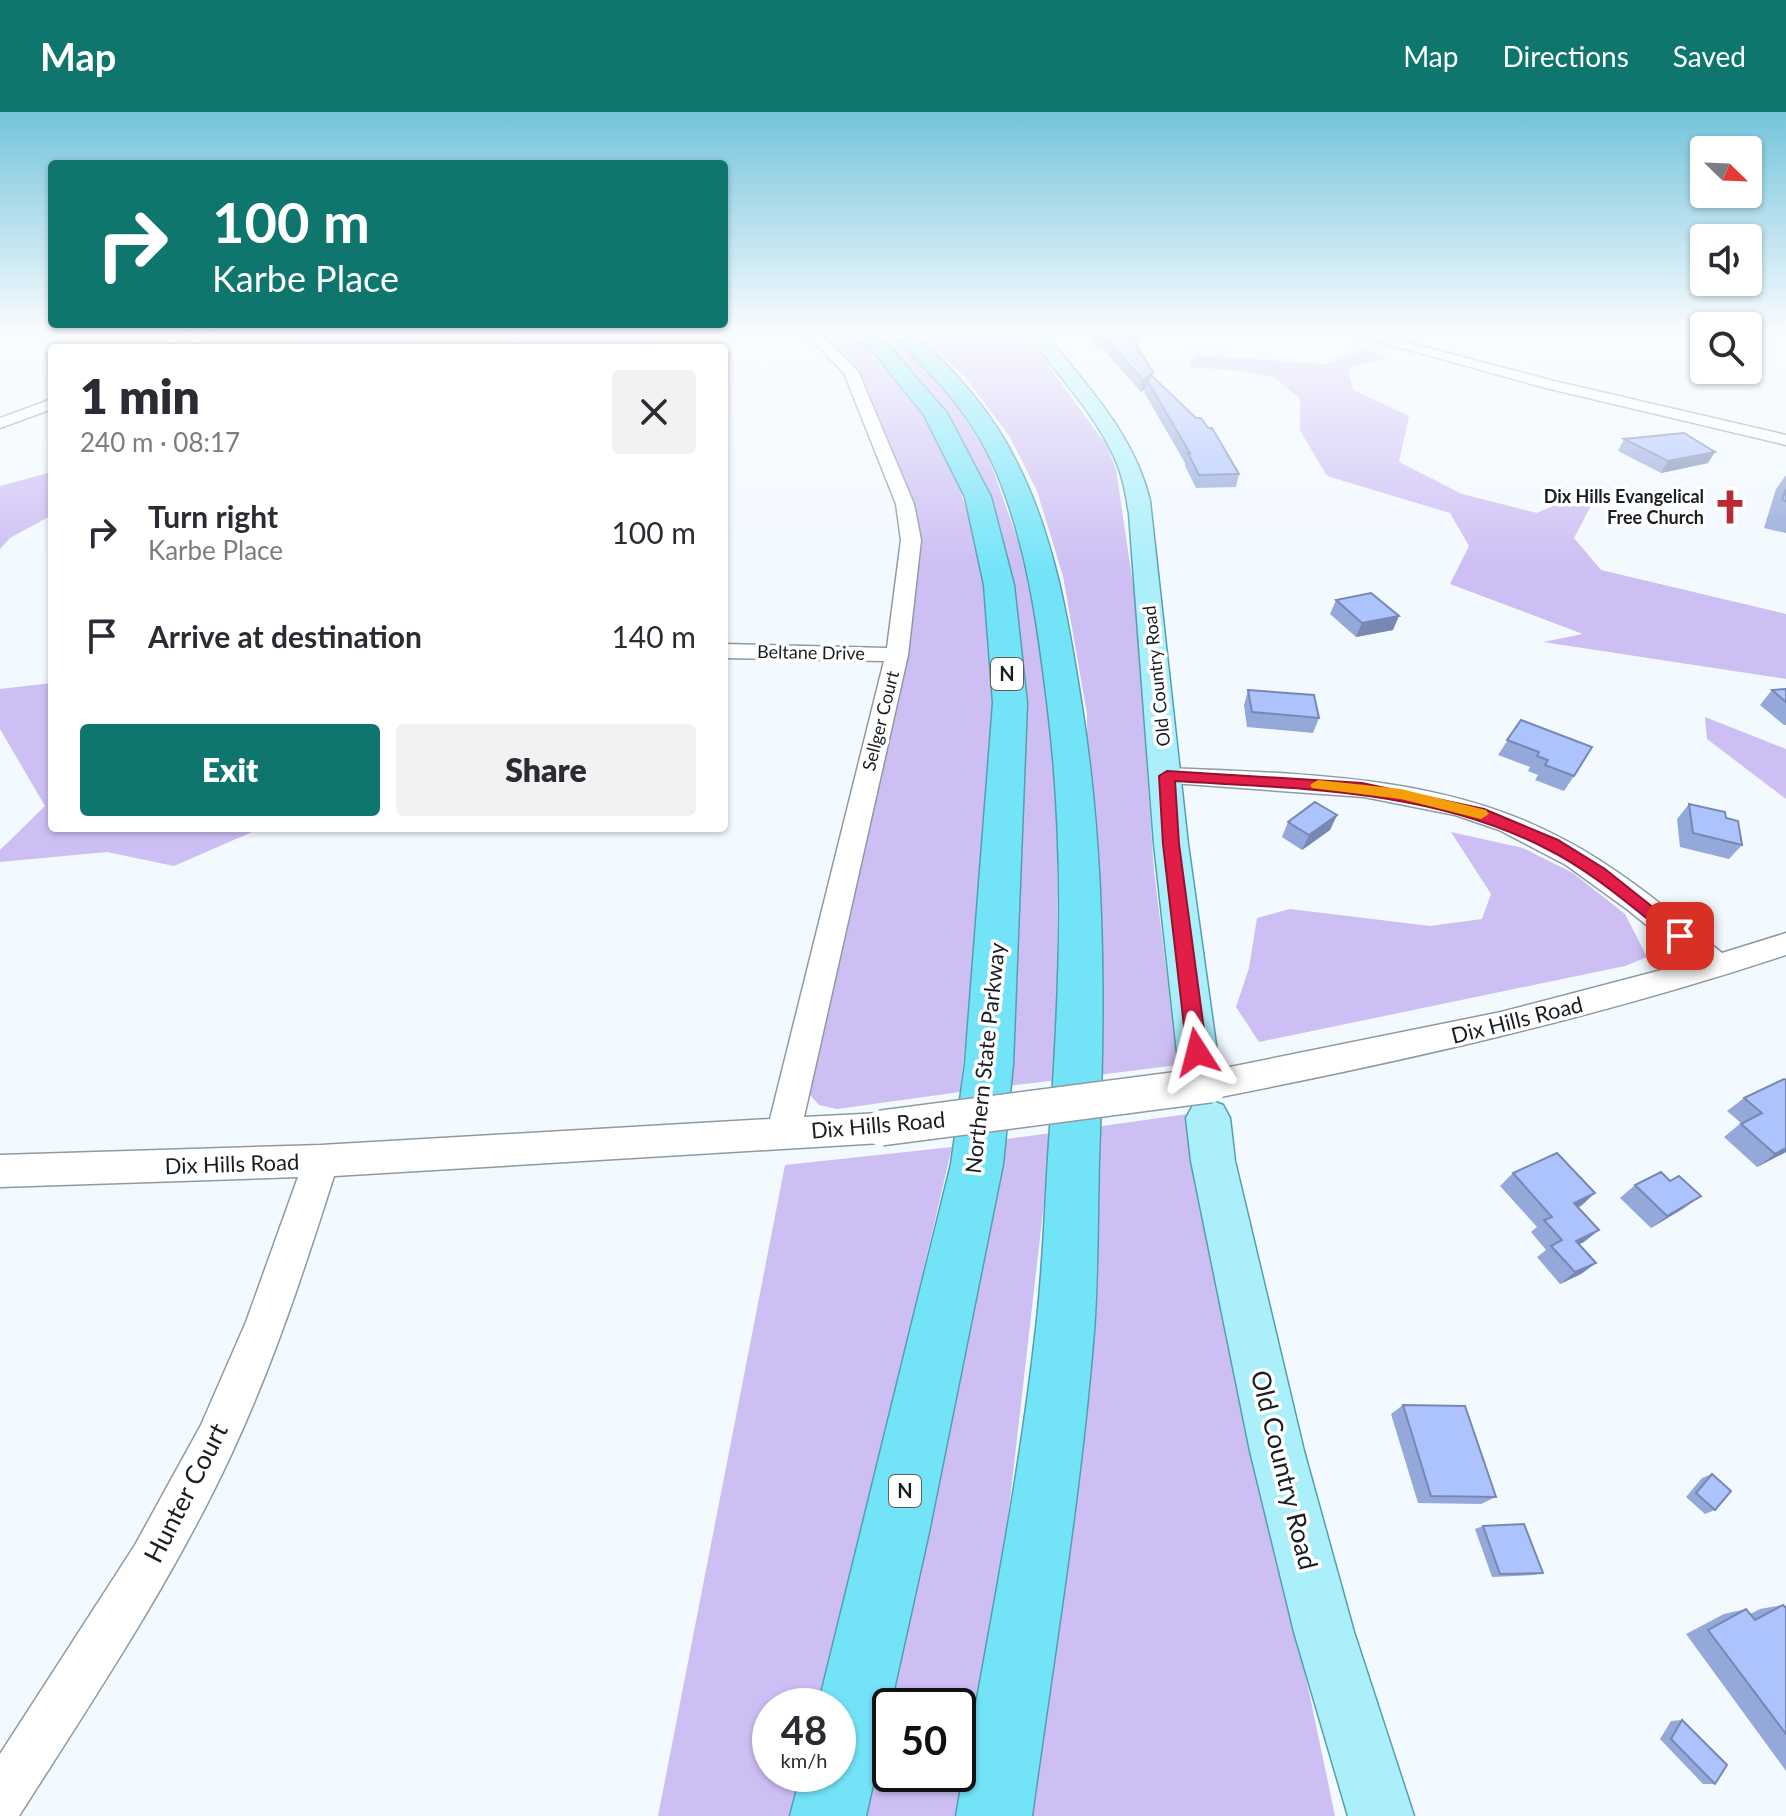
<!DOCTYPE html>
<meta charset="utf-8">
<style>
body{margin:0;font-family:Lato,sans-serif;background:#f2f2f3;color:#2b2b33;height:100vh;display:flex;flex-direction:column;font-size:30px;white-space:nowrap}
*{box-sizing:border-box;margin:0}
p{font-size:26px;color:#7c7c81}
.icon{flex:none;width:44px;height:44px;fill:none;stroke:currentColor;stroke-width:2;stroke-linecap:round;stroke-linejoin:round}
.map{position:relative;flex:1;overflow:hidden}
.sheet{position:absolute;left:48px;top:232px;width:680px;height:488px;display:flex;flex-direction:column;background:#fff;border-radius:8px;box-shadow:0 2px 6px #0004}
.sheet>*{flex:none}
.banner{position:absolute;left:48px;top:48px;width:680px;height:168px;border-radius:8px;box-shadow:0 2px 6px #0004;background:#0f766e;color:#fff;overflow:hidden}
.needle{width:52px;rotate:113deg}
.tools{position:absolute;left:1690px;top:24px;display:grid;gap:16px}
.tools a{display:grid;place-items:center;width:72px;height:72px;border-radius:8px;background:#fff;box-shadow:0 2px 6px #0004;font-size:40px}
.speed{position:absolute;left:752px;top:1576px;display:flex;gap:16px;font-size:40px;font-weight:700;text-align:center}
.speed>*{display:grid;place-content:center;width:104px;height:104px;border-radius:50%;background:#fff;box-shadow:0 2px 6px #0004;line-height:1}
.speed small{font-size:20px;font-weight:400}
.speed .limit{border:4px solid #111;border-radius:12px;background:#fff;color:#111}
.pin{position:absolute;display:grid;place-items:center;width:68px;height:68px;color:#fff;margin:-34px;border-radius:16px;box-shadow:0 4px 12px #0006}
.me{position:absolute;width:88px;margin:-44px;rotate:351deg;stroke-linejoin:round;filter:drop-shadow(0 0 6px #0008)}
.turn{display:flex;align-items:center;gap:28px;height:168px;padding:0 32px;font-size:36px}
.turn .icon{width:104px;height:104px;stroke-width:2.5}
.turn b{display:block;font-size:56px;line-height:68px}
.round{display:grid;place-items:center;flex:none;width:84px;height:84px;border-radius:8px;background:#f2f2f3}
.headline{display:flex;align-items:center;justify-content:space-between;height:136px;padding:0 32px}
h1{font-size:48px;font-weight:800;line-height:60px}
.cta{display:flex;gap:16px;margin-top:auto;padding:16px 32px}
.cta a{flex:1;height:92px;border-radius:8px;background:#0f766e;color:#fff;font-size:32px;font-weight:800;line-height:92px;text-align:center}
.cta a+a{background:#f2f2f3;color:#2b2b33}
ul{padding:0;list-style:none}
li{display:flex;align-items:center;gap:24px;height:104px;padding:0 32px}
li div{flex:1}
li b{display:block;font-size:30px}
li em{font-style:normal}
header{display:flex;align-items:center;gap:48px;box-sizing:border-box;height:112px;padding:0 40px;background:#0f766e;color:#fff}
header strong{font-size:38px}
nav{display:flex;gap:44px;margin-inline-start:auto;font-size:28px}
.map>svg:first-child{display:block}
.green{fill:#cdbef4;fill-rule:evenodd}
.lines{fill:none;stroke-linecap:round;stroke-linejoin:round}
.minor-casing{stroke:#8e9aa3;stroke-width:3}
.major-casing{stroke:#549fad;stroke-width:3}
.highway-casing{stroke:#549fad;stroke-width:3}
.minor{fill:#fff;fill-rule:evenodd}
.major{fill:#abeffb;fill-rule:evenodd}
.highway{fill:#73e4f8;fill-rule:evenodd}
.minor-bridge-casing{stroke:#8e9aa3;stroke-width:38;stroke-linecap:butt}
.minor-bridge{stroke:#fff;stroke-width:35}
.wall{fill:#94a8da}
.shaded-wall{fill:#7888b2}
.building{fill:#acc3fe;stroke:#7888b2;stroke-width:2}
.route{fill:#e11d48;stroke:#92132f;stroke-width:2}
.slow{fill:#f59e0b}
.labels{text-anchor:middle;stroke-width:7;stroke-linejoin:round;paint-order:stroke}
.far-poi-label{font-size:18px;font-weight:bold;fill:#1a1e22;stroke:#fff;text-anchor:end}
.far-street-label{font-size:18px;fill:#1a1e22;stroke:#fff}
.shield{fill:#fff;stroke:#5f6264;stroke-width:2}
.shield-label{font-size:20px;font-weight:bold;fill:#1a1e22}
.street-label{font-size:22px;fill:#1a1e22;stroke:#fff}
.near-street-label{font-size:26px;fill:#1a1e22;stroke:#fff}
</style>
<header>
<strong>Map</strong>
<nav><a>Map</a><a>Directions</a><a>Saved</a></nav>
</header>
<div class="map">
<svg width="1786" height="1704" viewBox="0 0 1786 1704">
<rect width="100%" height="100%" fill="#f2f9ff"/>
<!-- green -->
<g class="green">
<polygon points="308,218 425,218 418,220 411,236 312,236 313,234 304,228"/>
<polygon points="480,218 647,218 639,236 548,236"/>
<polygon points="818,218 841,218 861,232 912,288 945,337 974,418 996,541 993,678 960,980 837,997 819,993 810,983 896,583 917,420 912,387 863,270 850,250"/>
<polygon points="872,218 881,218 894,233 904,232 938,265 987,341 1018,429 1038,516 1057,663 1057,968 1000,975 1015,517 1003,430 968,342 886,236 893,233"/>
<polygon points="913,218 1022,218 1107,334 1116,357 1135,486 1154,759 1178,953 1090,964 1087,602 1063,464 1037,379 1010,325 965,265"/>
<polygon points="1367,237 1389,246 1348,257 1353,278 1409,304 1399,350 1462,382 1537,401 1602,373 1574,426 1601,458 1786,502 1786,567 1543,530 1583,522 1450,472 1469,434 1450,401 1327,364 1300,318 1300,287 1274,265 1243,259 1189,255 1195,243 1326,252"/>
<polygon points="52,360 52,403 10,426 0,437 0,374"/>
<polygon points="52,571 52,716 278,716 252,720 174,754 107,740 0,750 0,738 45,694 0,617 0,577"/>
<polygon points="1705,605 1786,637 1786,687 1707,627"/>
<polygon points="1451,720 1523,736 1573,761 1625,802 1647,845 1625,854 1259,930 1236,895 1249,856 1257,806 1290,797 1430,814 1482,807 1491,782"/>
<polygon points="1188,1002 1335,1704 1032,1704 1095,1015"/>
<path d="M1052,1021L1001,1466L956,1704H855L1006,1027ZM890,1594H958V1662H890Z"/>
<polygon points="952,1035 822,1594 770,1594 770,1662 806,1662 795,1704 658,1704 785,1053"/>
</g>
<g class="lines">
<!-- minor casing -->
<g class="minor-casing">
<g id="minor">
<polygon points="203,218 221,218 186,236 168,236"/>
<path d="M802,218H817L858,259L914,392L921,428L908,543L804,1005L881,1001L893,1005L898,1016L893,1027L881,1031L334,1064C304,1159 273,1253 231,1343C172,1470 94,1586 19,1704H0V1642L135,1433L201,1313L246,1210L298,1065L0,1075V1043L321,1033L770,1007L884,549L724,546V532L887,536L901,428L896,392L844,261Z"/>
<polygon points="1337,218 1360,218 1554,269 1786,323 1786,333 1546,276"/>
<polygon points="52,287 52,297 0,316 0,306"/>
<path d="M1167,656C1301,662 1443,662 1565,728C1622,758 1672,801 1722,841L1786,821V843C1599,905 1405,949 1210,987L1198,983L1193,973L1198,963L1210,959L1501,900L1692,850L1628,798L1566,753L1499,718L1455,703L1364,685L1158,670L1154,664L1158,658Z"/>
</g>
</g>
<!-- major casing -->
<g class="major-casing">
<g id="major">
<path d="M1025,218H1043C1084,272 1134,320 1150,389L1188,732L1217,940L1211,952L1197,957L1183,952L1177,940L1154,732L1129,402C1126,384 1123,364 1115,347C1094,299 1055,261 1025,218Z"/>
<polygon points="1208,987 1223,993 1230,1006 1235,1049 1304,1339 1354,1520 1414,1704 1348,1704 1294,1520 1250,1339 1191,1049 1186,1006 1193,993"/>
</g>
</g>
<!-- highway casing -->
<g class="highway-casing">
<g id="highway">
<polygon points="845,218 868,218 888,233 947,301 991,385 1014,473 1027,591 1013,952 1003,1052 929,1420 866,1704 790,1704 801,1662 838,1662 838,1594 818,1594 951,1052 965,952 993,591 984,473 965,385 924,303 874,241"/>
<path d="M887,218H909C952,255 991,298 1016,349C1055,425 1069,512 1082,595C1104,735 1105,877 1100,1019C1097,1086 1099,1154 1094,1220C1081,1382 1054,1543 1032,1704H956C984,1542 1018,1379 1036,1216C1044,1149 1045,1082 1050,1015C1060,876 1065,737 1048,598C1038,515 1027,428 992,350C975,313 949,280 920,251C909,240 897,230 887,218Z"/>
</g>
</g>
<!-- minor -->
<use href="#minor" class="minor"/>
<!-- major -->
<use href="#major" class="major"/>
<!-- highway -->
<use href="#highway" class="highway"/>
<!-- minor-bridge casing -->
<g class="minor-bridge-casing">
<polyline id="minor-bridge" points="881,1016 1210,973"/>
</g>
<!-- minor-bridge -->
<use href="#minor-bridge" class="minor-bridge"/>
</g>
<!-- wall -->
<g class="wall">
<polygon points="1085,218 1132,218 1139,224 1137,235 1153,260 1153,264 1239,362 1236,375 1196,376 1185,354 1185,351 1144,280 1145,277 1141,280 1102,236 1096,236"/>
<polygon points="1624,327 1708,351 1661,361 1618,339"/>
<polygon points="1786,363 1786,421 1764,416 1776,377"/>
<polygon points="1336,488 1393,518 1356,525 1330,502"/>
<polygon points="1786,577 1786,613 1784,613 1760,593 1772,578"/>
<polygon points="1248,578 1319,606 1313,621 1247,615 1244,593"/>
<polygon points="1521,608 1574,664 1564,679 1535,668 1538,663 1528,659 1530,655 1498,643"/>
<polygon points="1689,692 1726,706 1742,733 1729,747 1680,735 1677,707"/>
<polygon points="1337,703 1330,718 1302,738 1282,725 1288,710"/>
<polygon points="1786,968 1786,1040 1757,1055 1724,1025 1741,1011 1727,999 1744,986"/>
<polygon points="1513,1061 1595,1081 1577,1095 1584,1130 1579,1132 1596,1151 1581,1162 1560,1172 1537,1145 1546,1138 1531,1120 1537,1115 1500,1074"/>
<polygon points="1635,1073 1684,1096 1651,1116 1620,1086"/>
<polygon points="1403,1293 1496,1385 1481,1392 1418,1391 1391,1302"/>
<polygon points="1712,1362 1715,1398 1705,1402 1686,1385 1702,1366"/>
<polygon points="1483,1414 1543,1461 1534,1463 1492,1465 1475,1417"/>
<polygon points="1783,1493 1786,1496 1786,1659 1686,1522 1724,1502 1746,1497 1750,1502 1760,1497"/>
<polygon points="1682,1608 1715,1672 1703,1672 1660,1627 1671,1609"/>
</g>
<!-- shaded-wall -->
<g class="shaded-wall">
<polygon points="1153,260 1151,272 1147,268 1145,277 1141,280 1143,268"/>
<polygon points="1715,340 1708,351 1661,361 1668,349"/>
<polygon points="1399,504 1393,518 1356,525 1362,511"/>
<polygon points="1337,703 1330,718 1302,738 1309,723"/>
<polygon points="1786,1036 1786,1040 1757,1055 1775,1042"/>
<polygon points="1595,1081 1581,1094 1559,1103 1574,1091"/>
<polygon points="1701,1084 1684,1096 1651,1116 1667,1104"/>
<polygon points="1599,1118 1584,1130 1562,1140 1576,1129"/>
<polygon points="1596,1151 1581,1162 1560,1172 1575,1160"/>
</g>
<!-- building -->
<g class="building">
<polygon points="1094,218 1132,218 1139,224 1130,224 1153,260 1143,268 1104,224 1098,224"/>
<polygon points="1152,264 1196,306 1201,306 1208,316 1212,316 1239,362 1199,363 1188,341 1190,341 1147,268"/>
<polygon points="1684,321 1715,340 1668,349 1624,327"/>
<polygon points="1786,377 1786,389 1782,388"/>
<polygon points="1371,481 1399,504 1362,511 1336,488"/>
<polygon points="1786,577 1786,590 1772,578"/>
<polygon points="1248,578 1314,583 1319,606 1252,600"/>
<polygon points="1521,608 1592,635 1574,664 1545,653 1548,648 1537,644 1539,640 1507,628"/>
<polygon points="1315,690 1337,703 1309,723 1288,710"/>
<polygon points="1689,692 1725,700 1726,706 1738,709 1742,733 1693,721"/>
<polygon points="1784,967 1786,968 1786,1036 1775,1042 1741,1012 1762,1001 1744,986"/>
<polygon points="1557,1041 1595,1081 1574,1091 1599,1118 1576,1129 1596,1151 1575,1160 1551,1134 1562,1128 1544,1108 1552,1105 1513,1061"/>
<polygon points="1661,1060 1670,1069 1679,1064 1701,1084 1667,1104 1635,1073"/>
<polygon points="1403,1293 1465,1294 1496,1385 1431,1384"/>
<polygon points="1712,1362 1731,1379 1715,1398 1696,1381"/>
<polygon points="1524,1412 1543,1461 1500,1462 1483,1414"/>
<polygon points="1783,1493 1786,1496 1786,1622 1708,1518 1746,1497 1755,1508"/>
<polygon points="1682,1608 1727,1653 1715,1672 1671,1627"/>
</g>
<!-- sky -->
<linearGradient id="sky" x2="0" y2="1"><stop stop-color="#74c4db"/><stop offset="0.48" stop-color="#f9fcff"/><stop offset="1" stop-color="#f9fcff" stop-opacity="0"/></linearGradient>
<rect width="1786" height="457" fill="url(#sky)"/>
<!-- route -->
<path class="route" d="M1167,659L1362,671L1484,697L1558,728L1605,757L1689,824L1680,830L1674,828C1633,796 1592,759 1545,736C1430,677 1301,677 1175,669L1179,732L1207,940L1204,946H1190L1187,940L1163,732L1159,664Z"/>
<!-- slow -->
<polygon class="slow" points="1318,668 1401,677 1486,698 1489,702 1481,707 1401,687 1312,676 1310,673"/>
<!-- icons -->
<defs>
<g id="church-bare" transform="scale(2.76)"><path d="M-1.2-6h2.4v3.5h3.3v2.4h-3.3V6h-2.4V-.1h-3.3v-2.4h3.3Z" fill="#ba2a32" stroke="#fff" stroke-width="2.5" paint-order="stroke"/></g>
</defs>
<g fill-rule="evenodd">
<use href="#church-bare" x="1730" y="395"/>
</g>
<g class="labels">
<!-- far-poi labels -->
<g class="far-poi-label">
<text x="1704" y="391">Dix Hills Evangelical<tspan x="1704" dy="21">Free Church</tspan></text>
</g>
<!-- far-street labels -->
<g class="far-street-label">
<text transform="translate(811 541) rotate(1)" y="6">Beltane Drive</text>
<text transform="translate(1157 564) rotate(-96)" y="6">Old Country Road</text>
<text transform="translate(881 609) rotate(-76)" y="6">Sellger Court</text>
</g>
<!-- shield labels -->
<g class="shield">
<rect x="991" y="546" width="32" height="32" rx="6"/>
<rect x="889" y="1363" width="32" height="32" rx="6"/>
</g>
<g class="shield-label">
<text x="1007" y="569">N</text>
<text x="905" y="1386">N</text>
</g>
<!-- street labels -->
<g class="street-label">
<text transform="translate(1517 908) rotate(-14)" y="8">Dix Hills Road</text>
<text transform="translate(985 946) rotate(-84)" y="8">Northern State Parkway</text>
<text transform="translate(878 1013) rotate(-5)" y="8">Dix Hills Road</text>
<text transform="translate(232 1052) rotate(-2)" y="8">Dix Hills Road</text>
</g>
<!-- near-street labels -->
<g class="near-street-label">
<text transform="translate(1284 1358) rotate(76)" y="9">Old Country Road</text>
<text transform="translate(186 1381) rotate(-63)" y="9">Hunter Court</text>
</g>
</g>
</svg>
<div class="tools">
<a><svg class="needle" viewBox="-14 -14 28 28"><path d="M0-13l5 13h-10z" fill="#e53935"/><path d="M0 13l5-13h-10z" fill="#7c7c81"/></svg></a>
<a><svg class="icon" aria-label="sound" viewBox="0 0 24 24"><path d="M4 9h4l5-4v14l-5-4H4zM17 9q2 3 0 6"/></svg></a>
<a><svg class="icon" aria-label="search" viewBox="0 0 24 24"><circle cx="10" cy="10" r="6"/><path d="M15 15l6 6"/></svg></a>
</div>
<div class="speed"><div>48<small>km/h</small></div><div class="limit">50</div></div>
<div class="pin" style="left:1680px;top:824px;background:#d93025"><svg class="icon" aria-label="arrive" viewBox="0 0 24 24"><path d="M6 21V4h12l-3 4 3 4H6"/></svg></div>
<svg class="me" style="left:1197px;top:940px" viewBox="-20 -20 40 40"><path d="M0-17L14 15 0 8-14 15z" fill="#e11d48" stroke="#fff" stroke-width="4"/></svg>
<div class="banner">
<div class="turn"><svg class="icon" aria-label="right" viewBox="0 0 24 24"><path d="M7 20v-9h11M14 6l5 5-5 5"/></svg><div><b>100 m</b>Karbe Place</div></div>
</div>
<section class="sheet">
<div class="headline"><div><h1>1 min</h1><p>240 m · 08:17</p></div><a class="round"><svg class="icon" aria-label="close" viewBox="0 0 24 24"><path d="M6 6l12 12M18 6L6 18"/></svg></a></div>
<ul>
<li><svg class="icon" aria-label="right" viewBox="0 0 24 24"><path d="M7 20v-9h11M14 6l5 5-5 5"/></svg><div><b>Turn right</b><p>Karbe Place</p></div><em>100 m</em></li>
<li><svg class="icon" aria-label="arrive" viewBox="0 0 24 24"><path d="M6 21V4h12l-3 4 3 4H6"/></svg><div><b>Arrive at destination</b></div><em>140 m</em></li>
</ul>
<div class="cta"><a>Exit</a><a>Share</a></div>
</section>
</div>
